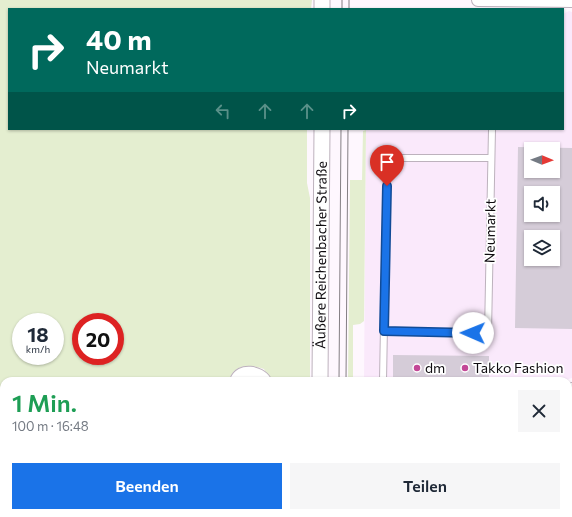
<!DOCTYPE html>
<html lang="de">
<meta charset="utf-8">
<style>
body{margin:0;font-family:Commissioner,sans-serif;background:#f6f6f7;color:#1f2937;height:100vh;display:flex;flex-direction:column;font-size:15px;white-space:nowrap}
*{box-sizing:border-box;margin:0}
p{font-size:13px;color:#747a83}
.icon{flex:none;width:22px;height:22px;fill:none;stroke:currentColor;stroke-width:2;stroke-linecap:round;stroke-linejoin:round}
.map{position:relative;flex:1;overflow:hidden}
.sheet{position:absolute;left:0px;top:377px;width:572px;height:140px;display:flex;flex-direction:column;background:#fff;border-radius:12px 12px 0 0;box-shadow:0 1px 3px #0004}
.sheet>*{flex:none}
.banner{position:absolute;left:8px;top:8px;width:556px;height:122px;border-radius:0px;box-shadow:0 1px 3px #0004;background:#00695c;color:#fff;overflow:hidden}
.needle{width:26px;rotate:91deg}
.controls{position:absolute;left:524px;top:142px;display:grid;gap:8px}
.controls a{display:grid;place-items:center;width:36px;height:36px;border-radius:0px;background:#fff;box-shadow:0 1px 3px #0004;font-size:20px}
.speed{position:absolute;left:12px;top:313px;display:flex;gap:8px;font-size:20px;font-weight:700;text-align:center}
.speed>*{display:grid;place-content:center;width:52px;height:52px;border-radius:50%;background:#fff;box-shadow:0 1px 3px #0004;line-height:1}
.speed small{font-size:10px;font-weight:400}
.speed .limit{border:6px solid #d22;background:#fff;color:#111}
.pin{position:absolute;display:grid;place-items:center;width:34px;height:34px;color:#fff;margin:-41px -17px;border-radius:50% 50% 50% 0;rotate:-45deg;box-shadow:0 0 4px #0007}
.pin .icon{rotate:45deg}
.me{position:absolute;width:44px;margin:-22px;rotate:271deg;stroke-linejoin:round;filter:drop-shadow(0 0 3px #0008)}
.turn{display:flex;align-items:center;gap:14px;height:84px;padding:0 12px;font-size:18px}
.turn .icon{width:52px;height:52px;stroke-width:2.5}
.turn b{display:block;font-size:28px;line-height:34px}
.lanes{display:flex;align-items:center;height:38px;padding:0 12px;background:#0003;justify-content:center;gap:20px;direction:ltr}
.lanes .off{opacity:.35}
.round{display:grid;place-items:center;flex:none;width:42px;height:42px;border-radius:0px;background:#f6f6f7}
.head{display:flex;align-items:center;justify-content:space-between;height:68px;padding:0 12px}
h1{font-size:24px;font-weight:600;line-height:30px;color:#1e9e55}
.button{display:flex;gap:8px;margin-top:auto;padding:8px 12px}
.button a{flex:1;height:46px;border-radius:0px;background:#1a73e8;color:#fff;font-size:16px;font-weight:600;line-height:46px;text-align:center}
.button a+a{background:#f6f6f7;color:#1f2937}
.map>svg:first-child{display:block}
.commercial{fill:#fae9fb;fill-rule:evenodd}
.green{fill:#e4eed0;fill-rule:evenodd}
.forest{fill:#c2d2a4}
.building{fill:#d5ccd8;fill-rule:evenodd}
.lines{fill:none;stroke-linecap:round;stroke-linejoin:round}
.service-casing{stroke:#bdb2bd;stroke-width:8}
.minor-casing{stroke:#bdb2bd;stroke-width:14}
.tertiary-casing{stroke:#bdb2bd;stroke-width:17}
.service{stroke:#fff;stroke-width:6}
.minor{stroke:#fff;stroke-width:12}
.tertiary{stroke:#fff;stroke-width:15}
.tram{stroke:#847f84;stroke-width:1}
.route-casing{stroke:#114b97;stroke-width:10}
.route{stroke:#1a73e8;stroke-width:7}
.poi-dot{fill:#c34797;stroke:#fff;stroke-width:1.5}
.labels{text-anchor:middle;stroke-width:3.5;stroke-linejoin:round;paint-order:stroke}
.street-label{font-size:14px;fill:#0f0c10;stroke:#fff}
.poi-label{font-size:14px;fill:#0f0c10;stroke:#fff;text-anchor:start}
</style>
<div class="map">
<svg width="572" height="517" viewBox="0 0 572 517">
<rect width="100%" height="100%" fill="#fef7fe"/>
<!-- commercial -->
<path class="commercial" d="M569,11L572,12V378L562,381H364L366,129H563V14ZM531,149H553V171H531ZM531,193H553V215H531ZM531,237H553V259H531Z"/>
<!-- green -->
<g class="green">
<path d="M0,0H312L311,9H9V129H307V183L310,198V381H271L264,369C250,364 233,364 229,381H4V513H202V517H0ZM21,322H55V356H21ZM81,322H115V356H81Z"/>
<polygon points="366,130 364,321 360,324 353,325 353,381 348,381 350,180 362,180 363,131"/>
<polygon points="572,420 572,454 568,456 568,421"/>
<polygon points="360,513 392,513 390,517 360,517"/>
<polygon points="455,513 501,513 498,517 453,517"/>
</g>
<!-- forest -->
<rect class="forest" x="268" y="513" width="41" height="4"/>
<!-- building -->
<g class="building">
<path d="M518,147L572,148V329L515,328ZM531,149H553V171H531ZM531,193H553V215H531ZM531,237H553V259H531Z"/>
<polygon points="393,355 489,356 489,381 393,381"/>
</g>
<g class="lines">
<!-- service casing -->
<g class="service-casing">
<g id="service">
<polyline points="384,331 488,333 492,129"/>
<polyline points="383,381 387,158 491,158"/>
</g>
</g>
<!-- minor casing -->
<g class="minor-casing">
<g id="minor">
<polyline points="478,0 572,1"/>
<path d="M236,381C240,368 260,372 265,381"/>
<polyline points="568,391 572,389"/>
<polyline points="262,517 262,513"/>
<polyline points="421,517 423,513"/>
</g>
</g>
<!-- tertiary casing -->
<g class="tertiary-casing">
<g id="tertiary">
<polyline points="322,9 322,0"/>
<path id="s1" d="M320,381L322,129"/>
<polyline points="319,517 319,513"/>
</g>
</g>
<!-- service -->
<use href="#service" class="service"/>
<!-- minor -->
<use href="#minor" class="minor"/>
<!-- tertiary -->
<use href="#tertiary" class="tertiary"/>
<!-- tram -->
<g class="tram">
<polyline points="342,9 342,0"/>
<polyline points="349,9 349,0"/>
<polyline points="339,381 341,129"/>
<polyline points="346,381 348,129"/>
<polyline points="337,517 338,513"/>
<polyline points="344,517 344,513"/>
</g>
</g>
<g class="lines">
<!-- route casing -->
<g class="route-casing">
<polyline id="route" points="387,186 384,331 473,333"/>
</g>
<!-- route -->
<use href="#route" class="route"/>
</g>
<!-- markers -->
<g class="poi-dot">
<circle cx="417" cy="368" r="4"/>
<circle cx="465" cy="368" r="4"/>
</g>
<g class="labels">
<!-- street labels -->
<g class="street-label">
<text transform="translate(490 231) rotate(-89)" y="5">Neumarkt</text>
<text dy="5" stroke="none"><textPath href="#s1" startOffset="126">Äußere Reichenbacher Straße</textPath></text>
</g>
<!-- poi labels -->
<g class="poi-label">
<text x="425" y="373">dm</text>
<text x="473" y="373">Takko Fashion</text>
</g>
</g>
</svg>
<div class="controls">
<a><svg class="needle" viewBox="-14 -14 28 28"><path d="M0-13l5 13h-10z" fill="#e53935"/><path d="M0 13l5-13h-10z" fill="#747a83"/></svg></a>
<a><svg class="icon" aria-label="sound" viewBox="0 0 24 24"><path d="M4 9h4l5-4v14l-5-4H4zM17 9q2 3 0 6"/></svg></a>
<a><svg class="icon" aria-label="layers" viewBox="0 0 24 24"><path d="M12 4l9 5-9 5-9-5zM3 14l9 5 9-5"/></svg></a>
</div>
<div class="speed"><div>18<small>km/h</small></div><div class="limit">20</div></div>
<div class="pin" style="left:387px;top:186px;background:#d93025"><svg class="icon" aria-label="arrive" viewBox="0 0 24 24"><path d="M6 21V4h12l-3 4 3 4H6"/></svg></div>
<svg class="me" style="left:473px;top:333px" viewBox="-20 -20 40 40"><circle r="19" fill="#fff"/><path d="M0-13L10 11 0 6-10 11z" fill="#1a73e8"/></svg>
<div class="banner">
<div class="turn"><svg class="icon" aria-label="right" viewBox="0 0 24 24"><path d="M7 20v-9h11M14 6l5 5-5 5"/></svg><div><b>40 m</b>Neumarkt</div></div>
<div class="lanes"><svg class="icon off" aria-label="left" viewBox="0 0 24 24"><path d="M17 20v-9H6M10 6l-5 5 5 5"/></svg><svg class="icon off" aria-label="ahead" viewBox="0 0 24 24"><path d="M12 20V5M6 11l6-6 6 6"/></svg><svg class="icon off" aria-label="ahead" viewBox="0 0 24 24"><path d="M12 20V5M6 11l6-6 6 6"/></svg><svg class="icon" aria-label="right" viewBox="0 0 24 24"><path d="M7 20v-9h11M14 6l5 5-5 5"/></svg></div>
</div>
<section class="sheet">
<div class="head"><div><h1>1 Min.</h1><p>100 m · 16:48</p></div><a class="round"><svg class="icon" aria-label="close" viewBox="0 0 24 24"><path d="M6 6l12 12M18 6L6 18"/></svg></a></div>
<div class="button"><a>Beenden</a><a>Teilen</a></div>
</section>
</div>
